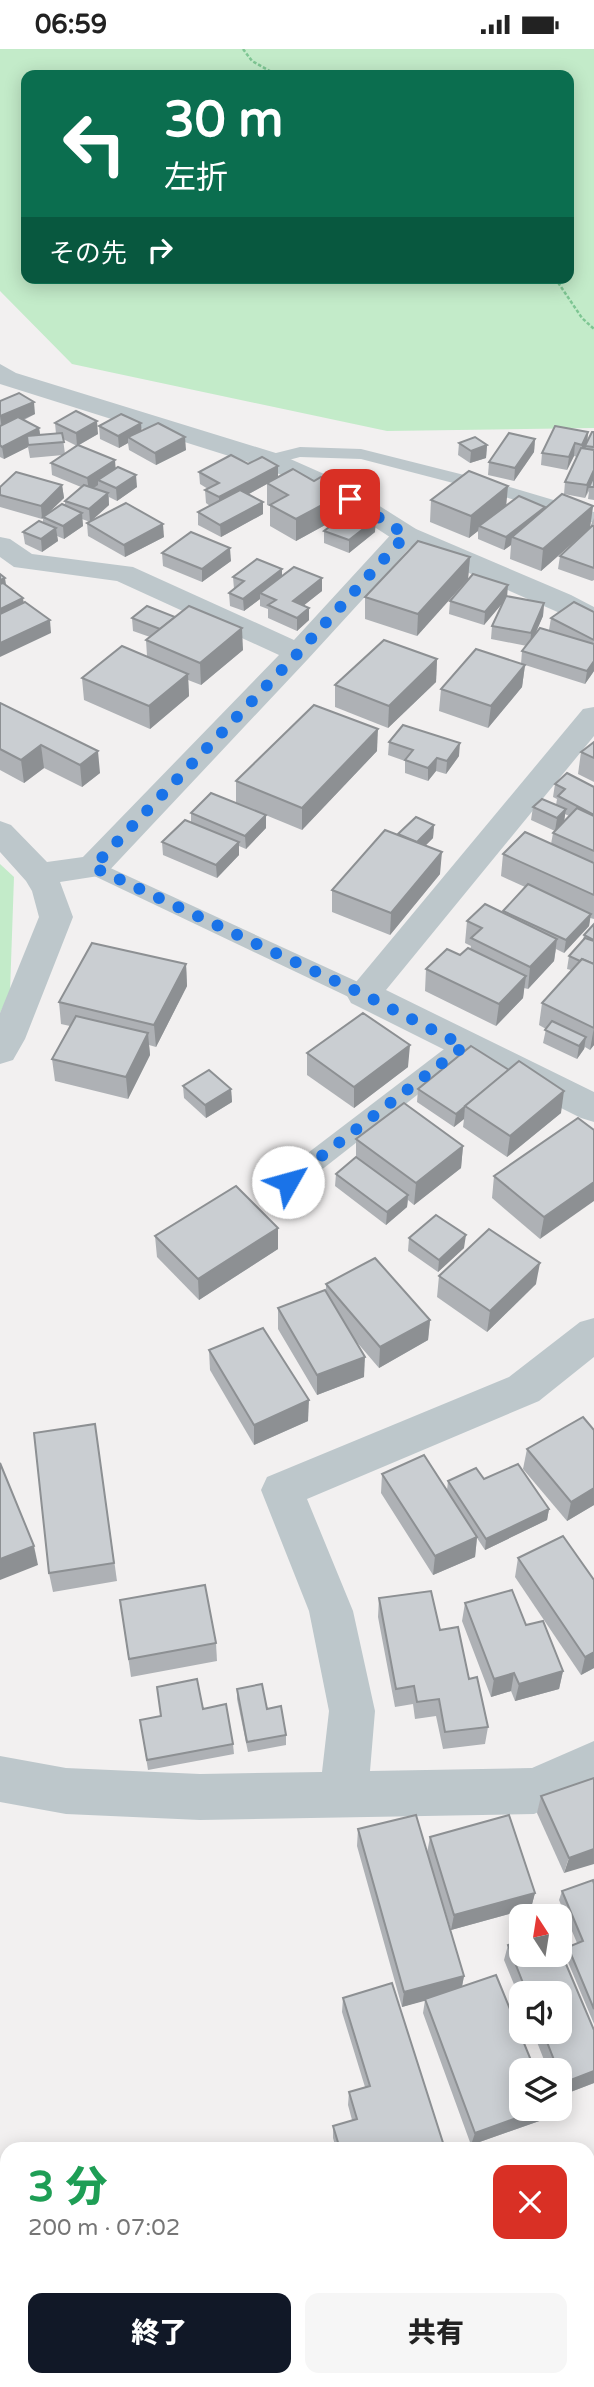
<!DOCTYPE html>
<html lang="ja">
<meta charset="utf-8">
<style>
body{margin:0;font-family:"Varela Round","Noto Sans JP",sans-serif;background:#f6f6f6;color:#222;height:100vh;display:flex;flex-direction:column;font-size:26px;white-space:nowrap}
*{box-sizing:border-box;margin:0}
p{font-size:23px;color:#767676}
.icon{flex:none;width:38px;height:38px;fill:none;stroke:currentColor;stroke-width:2;stroke-linecap:round;stroke-linejoin:round}
.map{position:relative;flex:1;overflow:hidden}
.side{position:absolute;left:0px;top:2093px;width:595px;height:245px;display:flex;flex-direction:column;background:#fff;border-radius:21px 21px 0 0;box-shadow:0 4px 18px #0003}
.side>*{flex:none}
.hud{position:absolute;left:21px;top:21px;width:553px;height:214px;border-radius:14px;box-shadow:0 4px 18px #0003;background:#0b6e4f;color:#fff;overflow:hidden}
.needle{width:46px;rotate:348deg}
.buttons{position:absolute;left:509px;top:1855px;display:grid;gap:14px}
.buttons a{display:grid;place-items:center;width:63px;height:63px;border-radius:14px;background:#fff;box-shadow:0 4px 18px #0003;font-size:35px}
.pin{position:absolute;display:grid;place-items:center;width:60px;height:60px;color:#fff;margin:-30px;border-radius:14px;box-shadow:0 4px 10px #0006}
.me{position:absolute;width:77px;margin:-38px;rotate:52deg;stroke-linejoin:round;filter:drop-shadow(0 0 5px #0008)}
.turn{display:flex;align-items:center;gap:24px;height:147px;padding:0 28px;font-size:32px}
.turn .icon{width:91px;height:91px;stroke-width:2.5}
.turn b{display:block;font-size:49px;line-height:60px}
.then{display:flex;align-items:center;height:66px;padding:0 28px;background:#0003;gap:14px;font-size:26px}
.round{display:grid;place-items:center;flex:none;width:74px;height:74px;border-radius:14px;background:#f6f6f6}
.headline{display:flex;align-items:center;justify-content:space-between;height:119px;padding:0 28px}
h1{font-size:42px;font-weight:800;line-height:52px;color:#1e9e55}
.action{display:flex;gap:14px;margin-top:auto;padding:14px 28px}
.action a{flex:1;height:80px;border-radius:14px;background:#111827;color:#fff;font-size:28px;font-weight:800;line-height:80px;text-align:center}
.action a+a{background:#f6f6f6;color:#222}
.status{display:flex;justify-content:space-between;align-items:center;height:49px;padding:0 35px;background:#fff;direction:ltr}
.status svg{height:19px;fill:currentColor}
.map>svg:first-child{display:block}
.green{fill:#c3ebc9;fill-rule:evenodd}
.lines{fill:none;stroke-linecap:round;stroke-linejoin:round}
.stream{fill:#94e4e3;fill-rule:evenodd}
.path{stroke:#7ec693;stroke-width:2.5;stroke-dasharray:3.5 2;stroke-linecap:butt}
.service{fill:#bdc7cb;fill-rule:evenodd}
.minor{fill:#bdc7cb;fill-rule:evenodd}
.tertiary{fill:#bdc7cb;fill-rule:evenodd}
.wall{fill:#aeb1b5;fill-rule:evenodd}
.shaded-wall{fill:#8d9093}
.building{fill:#caced2;stroke:#8d9093;stroke-width:2}
.route{stroke:#1a73e8;stroke-width:12;stroke-dasharray:0 21.6}
</style>
<div class="status"><b>06:59</b><svg viewBox="0 0 49 12"><path d="M0 12V9h3v3zM5 12V6h3v6zM10 12V3h3v9zM15 12V0h3v12zM26 1h20v11H26zM47 4h2v5h-2z"/></svg></div>
<div class="map">
<svg width="594" height="2338" viewBox="0 0 594 2338">
<rect width="100%" height="100%" fill="#f2f0f0"/>
<!-- green -->
<g class="green">
<path d="M0,0H594V379L387,382L72,315L0,242ZM26,26H569V229H26Z"/>
<polygon points="0,815 14,828 10,943 0,964"/>
</g>
<g class="lines">
<!-- stream -->
<g class="stream">
<polygon points="594,2189 594,2213 588,2215 588,2191"/>
<polygon points="7,2321 7,2331 22,2331 19,2338 0,2338 0,2323"/>
<polygon points="250,2331 295,2331 298,2338 253,2338"/>
<polygon points="361,2331 394,2331 391,2338 358,2338"/>
</g>
<!-- path -->
<g class="path">
<polyline points="243,0 252,12 277,26"/>
<polyline points="555,229 582,269 594,280"/>
</g>
<!-- service -->
<g class="service">
<polygon points="300,398 361,400 496,434 594,463 594,474 484,442 361,410 300,408 270,416 262,411 264,407"/>
<polygon points="93,811 371,939 374,945 371,951 363,953 355,951 86,823 83,818 86,813"/>
<polygon points="464,989 472,991 475,997 472,1003 297,1140 288,1142 279,1140 276,1133 279,1126 456,991"/>
</g>
<!-- minor -->
<g class="minor">
<polygon points="406,478 416,480 420,486 416,492 308,610 105,826 60,833 73,868 25,990 13,1011 0,1015 0,964 39,868 32,842 26,832 0,803 0,772 11,776 47,813 83,808 279,606 117,532 14,518 0,508 0,488 10,490 32,505 133,518 294,591 396,480"/>
<polygon points="594,658 594,687 386,941 594,1043 594,1073 581,1069 351,954 346,945 583,660"/>
<polygon points="594,1269 594,1308 539,1352 307,1450 353,1562 375,1662 370,1722 532,1719 594,1692 594,1738 534,1765 200,1771 66,1765 0,1753 0,1707 66,1719 200,1725 322,1723 329,1662 309,1562 261,1441 267,1428 509,1328 580,1273"/>
</g>
<!-- tertiary -->
<polygon class="tertiary" points="0,315 16,324 279,405 340,432 416,480 571,546 594,558 594,579 396,492 322,444 261,417 0,335"/>
</g>
<!-- wall -->
<g class="wall">
<path d="M0,352L35,365L24,371L39,379L40,386L56,385L55,374L98,385L79,396L116,419L137,438L117,452L109,448V456L90,473L82,470L83,477L64,490L57,487L58,492L42,503L25,495L23,483L43,473V469L42,470L0,458V438L62,436L64,449L45,467L65,457V452L81,438L52,426L51,414L63,406L30,409L28,398L4,410L0,408ZM63,390L77,397L65,405Z"/>
<polygon points="99,377 141,382 186,401 156,416 129,401 128,394 119,399 100,390"/>
<polygon points="588,383 587,393 594,383 594,451 588,450 589,442 585,449 564,445 565,433 577,408 574,407 567,421 541,416 542,404"/>
<polygon points="535,390 534,403 514,432 488,426 489,413"/>
<polygon points="459,394 487,396 486,409 470,414 458,406"/>
<polygon points="248,415 278,428 347,464 296,492 270,477 270,457 267,456 267,435 249,445 263,453 263,465 221,488 198,476 198,463 210,457 206,454 205,441 208,440 200,435 199,423"/>
<polygon points="431,451 545,458 545,460 593,457 590,478 594,469 594,531 592,532 558,520 560,507 580,487 541,522 510,510 511,496 504,501 478,490 478,482 469,489 430,473"/>
<polygon points="87,474 164,488 125,508 88,487"/>
<polygon points="324,482 375,483 349,504 324,494"/>
<polygon points="162,504 231,512 202,533 163,517"/>
<polygon points="470,508 468,530 417,587 365,570 365,548"/>
<polygon points="282,520 282,527 322,529 322,542 304,556 309,559 309,571 297,582 268,569 268,560 260,557 260,550 244,562 230,557 229,544 234,540 233,528"/>
<polygon points="507,547 544,554 543,567 534,587 549,581 551,569 594,563 594,622 585,635 525,616 522,638 488,679 439,662 441,640 521,615 522,602 527,597 491,590 492,577 503,553 484,576 449,565 450,552"/>
<polygon points="132,569 243,601 201,636 188,631 189,647 150,680 84,651 82,629 147,607 146,591 150,588 133,582"/>
<polygon points="437,610 436,633 388,679 335,658 335,636"/>
<polygon points="0,654 100,724 82,738 44,719 24,734 0,721"/>
<polygon points="389,693 459,707 446,725 436,722 428,732 405,724 405,712 388,706"/>
<polygon points="594,693 594,733 578,725 581,703"/>
<polygon points="377,702 302,781 236,754 236,732"/>
<path d="M555,735L594,738V870L590,869L589,877L564,904L556,900L554,912L528,940L524,939L523,949L496,977L425,942L426,920L460,906L470,901L471,897L465,894L467,872L503,864V862L525,838L501,827L503,805L551,795L553,784L555,782L531,771L533,758L556,756L557,750L553,748ZM565,765L569,767L564,772Z"/>
<polygon points="191,764 266,779 246,800 239,797 239,806 217,829 163,806 162,793 191,774"/>
<polygon points="434,776 433,789 426,796 440,825 390,886 332,863 332,841 398,786"/>
<polygon points="594,875 594,996 590,1001 585,998 584,1000 577,1010 543,994 546,980 539,976 542,954 571,921 567,920 569,907 583,891 584,886"/>
<polygon points="186,915 187,937 156,998 149,996 150,1006 128,1050 55,1032 52,1010 70,977 61,975 59,953"/>
<polygon points="307,1004 408,1018 354,1059 307,1026"/>
<polygon points="183,1037 231,1040 232,1053 206,1069 184,1049"/>
<polygon points="418,1040 561,1064 507,1108 463,1078 464,1070 454,1078 417,1053"/>
<polygon points="578,1069 540,1190 492,1149 494,1127"/>
<polygon points="356,1090 463,1097 461,1119 414,1156 408,1151 407,1158 386,1176 335,1137 336,1125 356,1108"/>
<polygon points="155,1187 278,1200 199,1251 157,1208"/>
<polygon points="409,1189 464,1199 438,1223 408,1202"/>
<polygon points="439,1227 536,1235 487,1283 437,1248"/>
<polygon points="326,1235 430,1271 428,1291 379,1319 355,1291 364,1328 317,1346 278,1280 278,1259 326,1243"/>
<polygon points="209,1301 308,1372 254,1396 210,1321"/>
<polygon points="95,1375 117,1532 53,1543 49,1524"/>
<polygon points="594,1381 594,1456 567,1472 523,1420 527,1400"/>
<polygon points="382,1425 447,1441 448,1432 484,1430 549,1460 547,1471 485,1501 477,1489 475,1508 433,1526 381,1444"/>
<polygon points="518,1509 594,1531 594,1619 581,1626 515,1528"/>
<polygon points="379,1549 440,1581 469,1630 488,1678 485,1695 443,1700 436,1667 415,1670 413,1655 395,1658 378,1568"/>
<polygon points="120,1551 216,1594 217,1612 131,1628"/>
<polygon points="465,1554 526,1576 563,1622 559,1640 515,1652 511,1642 491,1648 462,1572"/>
<polygon points="237,1640 267,1660 286,1686 286,1696 248,1703 237,1650"/>
<polygon points="203,1660 233,1695 234,1705 148,1721 140,1671"/>
<polygon points="594,1729 564,1824 537,1764 541,1747"/>
<polygon points="358,1780 464,1927 462,1938 522,2060 548,2060 545,2070 471,2096 423,1964 425,1951 402,1958 357,1797"/>
<polygon points="430,1788 535,1844 531,1859 451,1881 427,1804"/>
<polygon points="594,1835 594,1975 565,1906 568,1898 577,1894 559,1851 562,1842"/>
<polygon points="522,1891 522,1906 560,1906 560,1901 594,1981 594,2034 560,2047 560,2021 548,2021 533,1983 560,1983 560,1944 522,1944 522,1955 504,1911 508,1896"/>
<polygon points="343,1949 445,2100 336,2100 333,2089 333,2077 352,2071 348,2056 349,2043 365,2038 342,1963"/>
</g>
<!-- shaded-wall -->
<g class="shaded-wall">
<polygon points="34,353 35,365 2,380 0,367"/>
<polygon points="97,372 98,385 77,397 76,384"/>
<polygon points="141,374 142,386 128,388 128,394 119,399 118,387"/>
<polygon points="39,379 41,391 27,387 28,398 4,410 2,398"/>
<polygon points="588,383 587,396 581,408 582,396"/>
<polygon points="185,388 186,401 156,416 155,404"/>
<polygon points="535,390 534,403 514,432 515,419"/>
<polygon points="575,394 574,407 567,421 569,408"/>
<polygon points="487,396 486,409 470,414 471,402"/>
<polygon points="115,411 116,424 98,431 98,436 89,442 87,429"/>
<polygon points="278,417 278,429 219,461 219,448"/>
<polygon points="594,421 594,430 589,438 585,449 587,436"/>
<polygon points="136,426 137,438 117,452 116,439"/>
<polygon points="62,436 64,449 42,470 41,457"/>
<polygon points="508,437 506,459 479,477 478,482 469,489 471,467"/>
<polygon points="348,442 347,464 296,492 296,470"/>
<polygon points="108,444 109,456 90,473 89,460"/>
<polygon points="263,453 263,465 221,488 220,476"/>
<polygon points="593,457 590,479 541,522 543,500"/>
<polygon points="545,458 544,471 512,488 511,496 504,501 506,488"/>
<polygon points="82,464 83,477 64,490 63,477"/>
<polygon points="376,470 375,483 349,504 349,491"/>
<polygon points="163,475 164,488 125,508 124,496"/>
<polygon points="56,479 58,492 42,503 41,490"/>
<polygon points="230,499 231,512 202,533 202,520"/>
<polygon points="470,508 468,530 417,587 418,565"/>
<polygon points="282,520 282,533 260,544 260,550 244,562 243,550"/>
<polygon points="5,529 7,542 0,545 0,531"/>
<polygon points="322,529 322,542 293,565 293,552"/>
<polygon points="508,536 507,549 484,576 485,563"/>
<polygon points="23,549 25,562 0,573 0,560"/>
<polygon points="544,554 543,567 530,597 531,584"/>
<polygon points="309,559 309,571 297,582 297,569"/>
<polygon points="50,571 51,584 0,608 0,594"/>
<polygon points="242,579 243,601 201,636 200,614"/>
<polygon points="437,610 436,633 388,679 389,657"/>
<polygon points="594,612 594,622 585,635 587,622"/>
<polygon points="525,616 522,638 488,679 491,657"/>
<polygon points="188,625 189,647 150,680 149,657"/>
<polygon points="378,680 377,702 302,781 302,759"/>
<polygon points="460,694 459,707 446,725 447,712"/>
<polygon points="41,696 44,719 24,734 21,711"/>
<polygon points="98,702 100,724 82,738 80,716"/>
<polygon points="437,709 436,722 428,732 428,719"/>
<polygon points="566,760 564,773 555,782 557,769"/>
<polygon points="266,766 266,779 246,800 245,787"/>
<polygon points="434,776 433,789 416,806 417,793"/>
<polygon points="239,793 239,806 217,829 216,816"/>
<polygon points="442,803 440,825 390,886 391,864"/>
<polygon points="591,865 589,877 564,904 566,891"/>
<polygon points="557,890 554,912 528,940 530,918"/>
<polygon points="186,915 187,937 156,998 154,976"/>
<polygon points="526,927 523,949 496,977 499,955"/>
<polygon points="594,978 594,996 590,1001"/>
<polygon points="148,984 150,1006 128,1050 126,1028"/>
<polygon points="586,988 584,1000 577,1010 579,997"/>
<polygon points="410,996 408,1018 354,1059 354,1038"/>
<polygon points="231,1040 232,1053 206,1069 205,1056"/>
<polygon points="564,1042 561,1064 507,1108 510,1087"/>
<polygon points="465,1057 464,1070 454,1078 456,1065"/>
<polygon points="463,1097 461,1119 414,1156 416,1134"/>
<polygon points="594,1133 594,1152 540,1190 544,1168"/>
<polygon points="408,1146 407,1158 386,1176 387,1163"/>
<polygon points="278,1179 278,1200 199,1251 198,1230"/>
<polygon points="466,1186 464,1199 438,1223 439,1211"/>
<polygon points="540,1214 536,1235 487,1283 490,1262"/>
<polygon points="430,1271 428,1291 379,1319 380,1298"/>
<polygon points="365,1308 364,1328 317,1346 317,1326"/>
<polygon points="309,1351 308,1372 254,1396 254,1376"/>
<polygon points="594,1439 594,1456 567,1472 571,1453"/>
<polygon points="549,1460 547,1471 485,1501 486,1490"/>
<polygon points="477,1488 475,1508 433,1526 435,1507"/>
<polygon points="34,1497 38,1516 0,1531 0,1510"/>
<polygon points="594,1603 594,1619 581,1626 585,1608"/>
<polygon points="563,1622 559,1640 515,1652 519,1635"/>
<polygon points="514,1624 511,1642 491,1648 494,1630"/>
<polygon points="594,1800 594,1815 564,1824 569,1809"/>
<polygon points="535,1844 531,1859 451,1881 454,1866"/>
<polygon points="464,1927 461,1942 402,1958 404,1943"/>
<polygon points="594,2022 594,2034 560,2047 560,2043 563,2034"/>
<polygon points="541,2060 548,2060 545,2070 471,2096 475,2084"/>
</g>
<!-- building -->
<g class="building">
<polygon points="19,344 34,353 0,367 0,352"/>
<polygon points="76,362 97,372 76,384 55,374"/>
<polygon points="121,365 141,374 118,387 99,377"/>
<polygon points="18,368 39,379 2,398 0,396 0,377"/>
<polygon points="158,374 185,388 155,404 128,388"/>
<polygon points="555,377 588,383 582,396 575,394 569,408 542,404"/>
<polygon points="592,383 594,383 594,398 585,397"/>
<polygon points="62,384 64,393 28,396 27,387"/>
<polygon points="509,384 535,390 515,419 489,413"/>
<polygon points="475,388 487,396 471,402 459,394"/>
<polygon points="78,396 115,411 87,429 51,414"/>
<polygon points="581,399 594,401 594,421 587,436 565,433"/>
<polygon points="231,406 248,415 262,408 278,417 219,448 205,441 219,434 199,423"/>
<polygon points="118,418 136,426 116,439 98,431"/>
<polygon points="293,420 314,432 321,428 348,442 296,470 270,456 288,446 267,434"/>
<polygon points="469,422 508,437 471,467 431,451"/>
<polygon points="16,423 62,436 41,457 0,446 0,438"/>
<polygon points="594,427 594,438 589,438"/>
<polygon points="84,436 108,444 89,460 65,452"/>
<polygon points="240,441 263,453 220,476 198,463"/>
<polygon points="562,445 593,457 543,500 512,488"/>
<polygon points="519,447 545,458 506,488 479,477"/>
<polygon points="126,454 163,475 124,496 87,474"/>
<polygon points="62,455 82,464 63,477 43,468"/>
<polygon points="352,461 376,470 349,491 324,482"/>
<polygon points="39,472 56,479 41,490 23,483"/>
<polygon points="592,477 594,477 594,519 560,507"/>
<polygon points="191,483 230,499 202,520 162,504"/>
<polygon points="418,492 470,508 418,565 365,548"/>
<polygon points="257,510 282,520 243,550 229,544 244,532 233,528"/>
<polygon points="294,518 322,529 293,552 309,559 297,569 268,556 276,551 260,544"/>
<polygon points="0,525 5,529 0,531"/>
<polygon points="473,525 508,536 485,563 450,552"/>
<polygon points="3,534 23,549 0,560 0,535"/>
<polygon points="506,547 544,554 531,584 492,577"/>
<polygon points="25,553 50,571 0,594 0,565"/>
<polygon points="574,553 594,563 594,591 551,569"/>
<polygon points="147,557 175,568 160,580 132,569"/>
<polygon points="189,557 242,579 200,614 146,591"/>
<polygon points="540,579 594,595 594,612 587,622 522,602"/>
<polygon points="384,591 437,610 389,657 335,636"/>
<polygon points="122,597 188,625 149,657 82,629"/>
<polygon points="476,600 525,616 491,657 441,640"/>
<polygon points="0,654 98,702 80,716 41,696 21,711 0,700"/>
<polygon points="314,656 378,680 302,759 236,732"/>
<polygon points="403,676 460,694 447,712 437,709 428,719 405,711 413,701 389,693"/>
<polygon points="594,693 594,709 581,703"/>
<polygon points="567,724 594,738 594,766 558,747 565,740 555,735"/>
<polygon points="211,744 266,766 245,787 191,764"/>
<polygon points="542,750 566,760 557,769 533,758"/>
<polygon points="577,759 594,767 594,802 553,784"/>
<polygon points="416,768 434,776 417,793 398,785"/>
<polygon points="185,771 239,793 216,816 162,793"/>
<polygon points="385,781 442,803 391,864 332,841"/>
<polygon points="525,783 594,814 594,846 503,805"/>
<polygon points="528,835 591,865 566,891 503,862"/>
<polygon points="485,855 557,890 530,918 471,889 482,879 467,872"/>
<polygon points="594,875 594,891 584,886"/>
<polygon points="585,889 594,892 594,915 582,910 580,912 569,907"/>
<polygon points="92,894 186,915 154,976 59,953"/>
<polygon points="468,899 526,927 499,955 426,920 447,900 460,906"/>
<polygon points="582,910 594,915 594,979 542,954"/>
<polygon points="363,964 410,996 354,1038 307,1004"/>
<polygon points="76,967 148,984 126,1028 52,1010"/>
<polygon points="552,972 586,988 579,997 545,981"/>
<polygon points="471,997 509,1021 456,1065 418,1040"/>
<polygon points="519,1012 564,1042 510,1087 465,1057"/>
<polygon points="209,1021 231,1040 205,1056 183,1037"/>
<polygon points="404,1054 463,1097 416,1134 356,1090"/>
<polygon points="578,1069 594,1081 594,1133 544,1168 494,1127"/>
<polygon points="356,1108 408,1146 387,1163 336,1125"/>
<polygon points="236,1137 278,1179 198,1230 155,1187"/>
<polygon points="436,1166 466,1186 439,1211 409,1189"/>
<polygon points="489,1180 540,1214 490,1262 439,1227"/>
<polygon points="375,1209 430,1271 380,1298 326,1235"/>
<polygon points="325,1241 365,1308 317,1326 278,1259"/>
<polygon points="263,1279 309,1351 254,1376 209,1301"/>
<polygon points="583,1368 594,1381 594,1439 571,1453 527,1400"/>
<polygon points="95,1375 114,1514 49,1524 34,1384"/>
<polygon points="424,1406 477,1488 435,1507 382,1425"/>
<polygon points="0,1414 34,1497 0,1510"/>
<polygon points="518,1415 549,1460 486,1490 448,1432 476,1419 484,1430"/>
<polygon points="563,1487 594,1531 594,1603 585,1608 518,1509"/>
<polygon points="205,1536 216,1594 129,1610 120,1551"/>
<polygon points="512,1541 526,1576 543,1572 563,1622 519,1635 514,1624 494,1630 465,1554"/>
<polygon points="431,1542 440,1581 458,1578 469,1630 477,1628 488,1678 445,1683 439,1650 417,1653 414,1637 396,1640 379,1549"/>
<polygon points="197,1630 203,1660 226,1655 233,1695 147,1711 140,1671 161,1667 157,1638"/>
<polygon points="262,1635 267,1660 281,1657 286,1686 247,1693 237,1640"/>
<polygon points="594,1729 594,1800 569,1809 541,1747"/>
<polygon points="416,1766 464,1927 404,1943 358,1780"/>
<polygon points="509,1766 535,1844 454,1866 430,1788"/>
<polygon points="593,1831 594,1835 594,1960 568,1898 583,1892 562,1842"/>
<polygon points="522,1891 522,1906 560,1906 560,1901 594,1981 594,2022 563,2034 560,2026 560,2021 558,2021 543,1983 560,1983 560,1944 527,1944 508,1896"/>
<polygon points="496,1926 535,2021 522,2021 522,2060 541,2060 475,2084 425,1950"/>
<polygon points="392,1934 445,2100 340,2100 333,2077 357,2070 349,2043 370,2037 343,1949"/>
</g>
<g class="lines">
<!-- route -->
<polyline class="route" points="288,1133 464,997 363,945 93,818 298,604 406,486 350,450"/>
</g>
</svg>
<div class="buttons">
<a><svg class="needle" viewBox="-14 -14 28 28"><path d="M0-13l5 13h-10z" fill="#e53935"/><path d="M0 13l5-13h-10z" fill="#767676"/></svg></a>
<a><svg class="icon" aria-label="sound" viewBox="0 0 24 24"><path d="M4 9h4l5-4v14l-5-4H4zM17 9q2 3 0 6"/></svg></a>
<a><svg class="icon" aria-label="layers" viewBox="0 0 24 24"><path d="M12 4l9 5-9 5-9-5zM3 14l9 5 9-5"/></svg></a>
</div>
<div class="pin" style="left:350px;top:450px;background:#d93025"><svg class="icon" aria-label="arrive" viewBox="0 0 24 24"><path d="M6 21V4h12l-3 4 3 4H6"/></svg></div>
<svg class="me" style="left:288px;top:1133px" viewBox="-20 -20 40 40"><circle r="19" fill="#fff"/><path d="M0-13L10 11 0 6-10 11z" fill="#1a73e8"/></svg>
<div class="hud">
<div class="turn"><svg class="icon" aria-label="left" viewBox="0 0 24 24"><path d="M17 20v-9H6M10 6l-5 5 5 5"/></svg><div><b>30 m</b>左折</div></div>
<div class="then">その先<svg class="icon" aria-label="right" viewBox="0 0 24 24"><path d="M7 20v-9h11M14 6l5 5-5 5"/></svg></div>
</div>
<section class="side">
<div class="headline"><div><h1>3 分</h1><p>200 m · 07:02</p></div><a class="round" style="background:#d93025;color:#fff"><svg class="icon" aria-label="close" viewBox="0 0 24 24"><path d="M6 6l12 12M18 6L6 18"/></svg></a></div>
<div class="action"><a>終了</a><a>共有</a></div>
</section>
</div>
